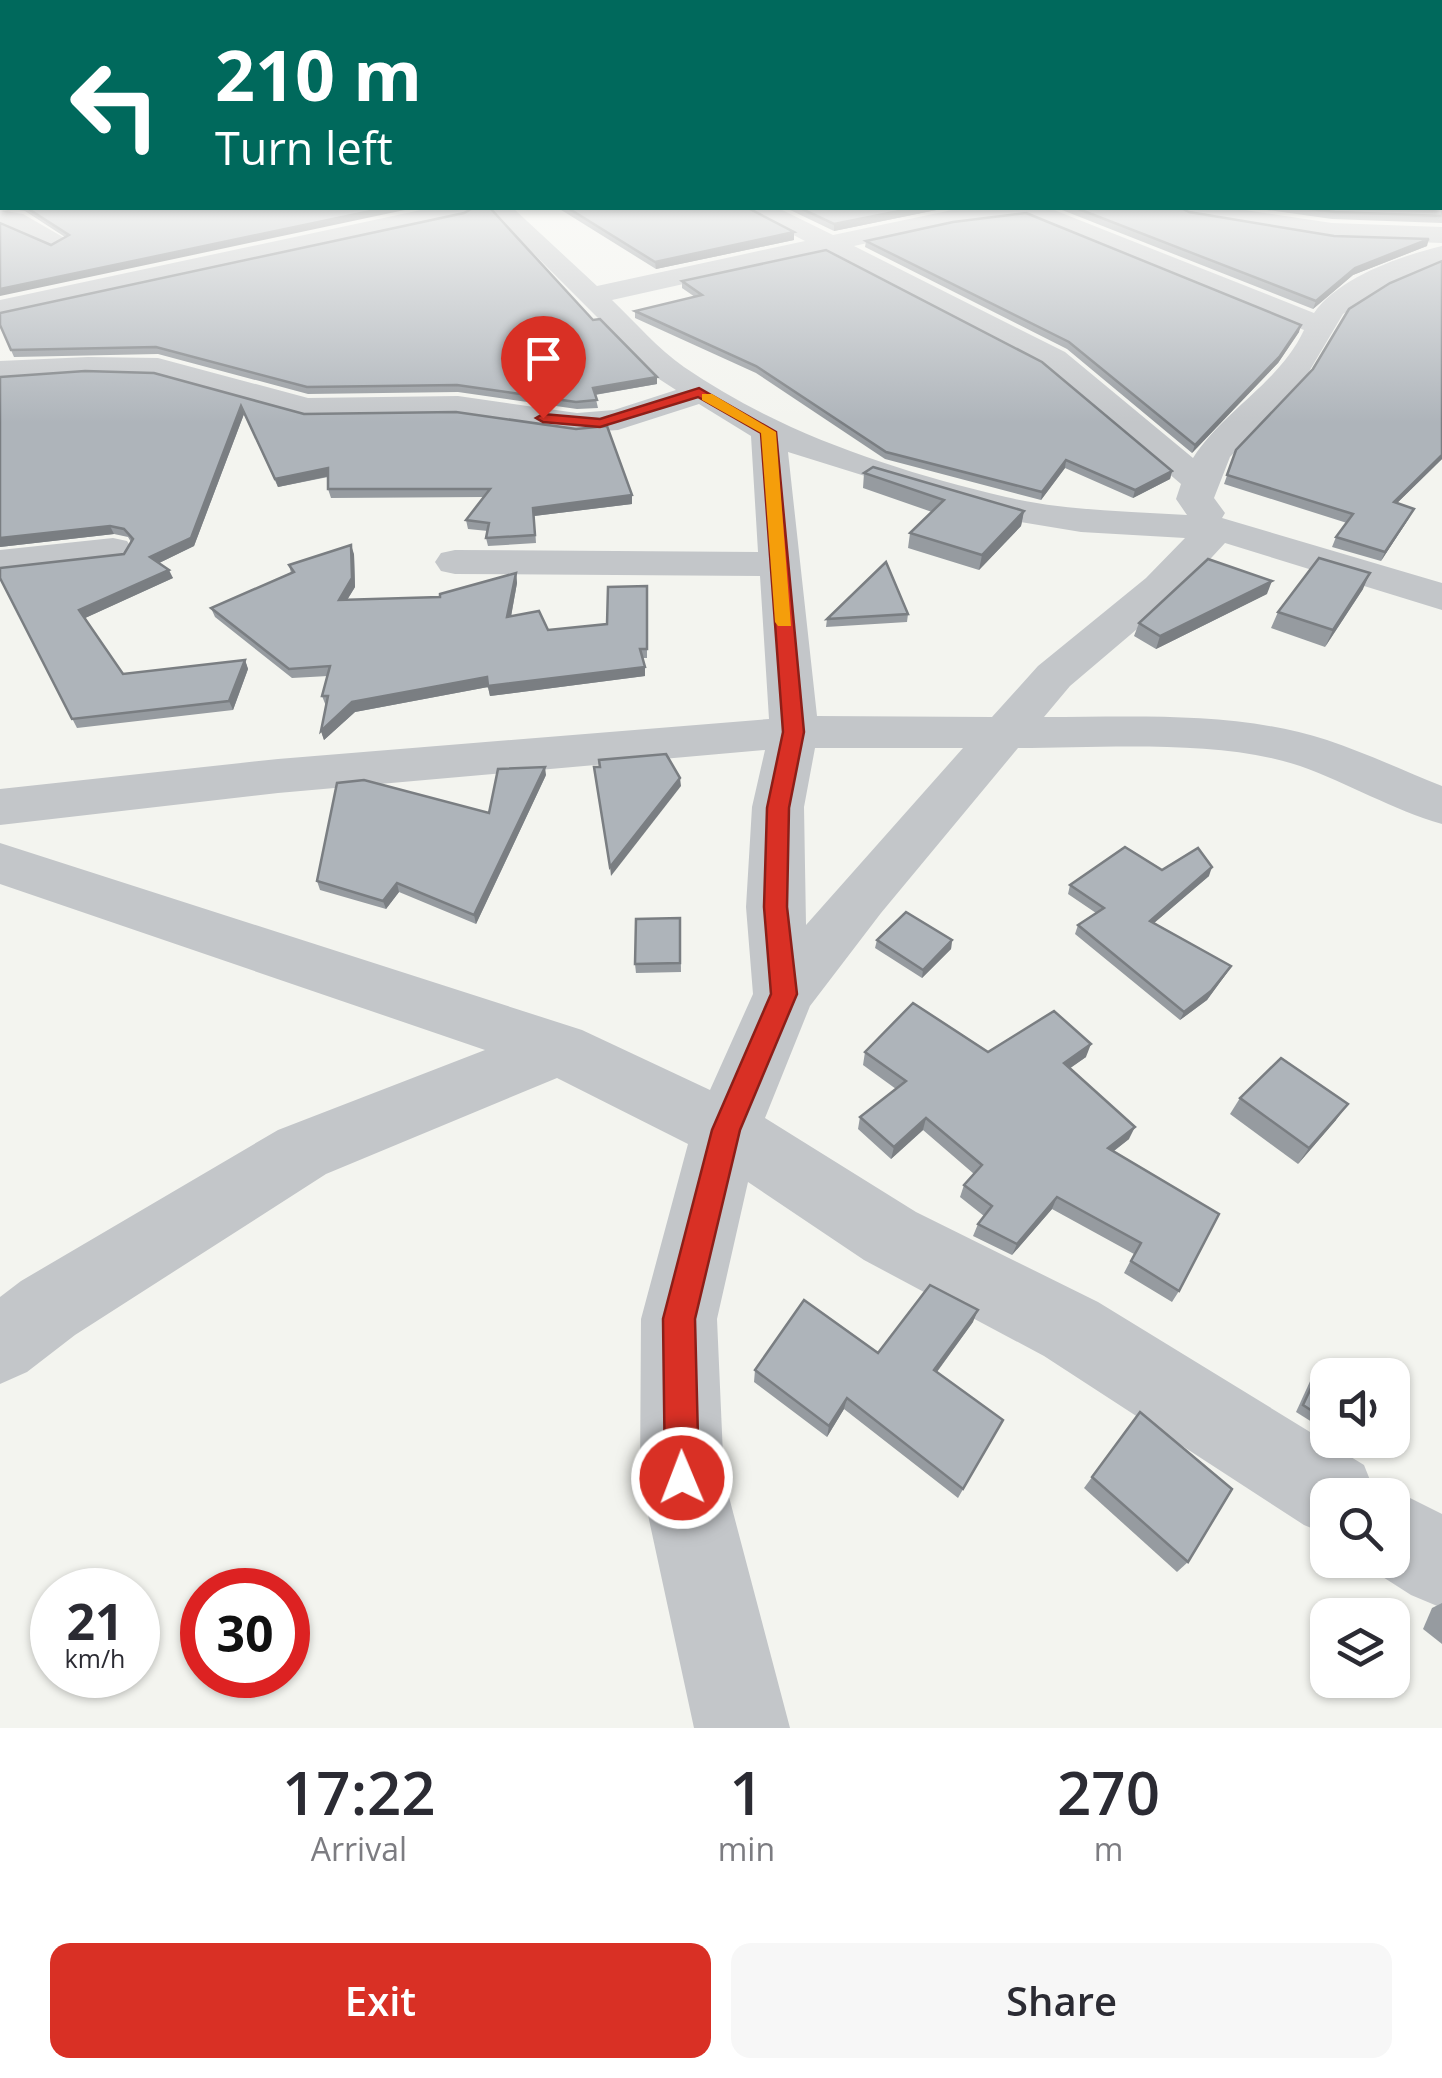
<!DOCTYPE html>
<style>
body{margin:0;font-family:"Open Sans",sans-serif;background:#f7f7f7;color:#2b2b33;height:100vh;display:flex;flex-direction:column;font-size:38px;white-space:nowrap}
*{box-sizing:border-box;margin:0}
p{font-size:32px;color:#7c7c81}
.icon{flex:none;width:55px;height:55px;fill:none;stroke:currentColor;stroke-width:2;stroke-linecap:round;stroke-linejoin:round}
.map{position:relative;height:1728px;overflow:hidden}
.details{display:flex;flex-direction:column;background:#fff;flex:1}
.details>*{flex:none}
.banner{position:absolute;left:0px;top:0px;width:1442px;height:210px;box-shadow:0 2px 8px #0004;background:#00695c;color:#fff;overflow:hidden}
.tools{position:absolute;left:1310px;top:1358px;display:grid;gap:20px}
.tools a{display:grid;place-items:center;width:100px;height:100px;border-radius:20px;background:#fff;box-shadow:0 2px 8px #0004;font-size:50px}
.speed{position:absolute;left:30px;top:1568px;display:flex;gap:20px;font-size:50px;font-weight:700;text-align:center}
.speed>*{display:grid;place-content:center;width:130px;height:130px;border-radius:50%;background:#fff;box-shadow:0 2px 8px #0004;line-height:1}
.speed small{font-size:25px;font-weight:400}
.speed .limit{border:15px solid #d22;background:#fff;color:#111}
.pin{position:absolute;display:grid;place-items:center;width:85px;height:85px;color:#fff;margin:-102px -42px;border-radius:50% 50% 50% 0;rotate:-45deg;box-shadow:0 0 10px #0007}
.pin .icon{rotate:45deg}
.me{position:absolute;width:110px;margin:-55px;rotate:359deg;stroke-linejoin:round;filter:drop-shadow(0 0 8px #0008)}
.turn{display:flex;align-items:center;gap:35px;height:210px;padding:0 50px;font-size:45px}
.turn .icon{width:130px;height:130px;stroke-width:2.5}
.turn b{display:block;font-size:70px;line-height:85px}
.eta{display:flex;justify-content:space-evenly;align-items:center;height:170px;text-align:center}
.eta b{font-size:60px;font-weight:600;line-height:70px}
.primary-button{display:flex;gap:20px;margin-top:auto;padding:20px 50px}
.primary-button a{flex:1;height:115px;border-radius:20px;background:#d93025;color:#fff;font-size:40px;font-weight:600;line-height:115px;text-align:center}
.primary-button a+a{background:#f7f7f7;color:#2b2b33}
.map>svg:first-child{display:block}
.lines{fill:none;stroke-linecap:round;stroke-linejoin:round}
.minor{fill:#c3c6c9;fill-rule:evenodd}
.wall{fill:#969ba0}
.shaded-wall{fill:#7a7e82}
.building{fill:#aeb4ba;stroke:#7a7e82;stroke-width:2.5}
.route{fill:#d93025;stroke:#8d1f18;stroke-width:2.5}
.slow{fill:#f59e0b}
</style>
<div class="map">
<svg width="1442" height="1728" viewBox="0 0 1442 1728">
<rect width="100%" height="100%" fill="#f3f4ef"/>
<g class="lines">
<!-- minor -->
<g class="minor">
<polygon points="430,208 476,208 464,215 260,257 0,318 0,300"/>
<path d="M488,208H513L597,286L805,241L751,213L748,208H778L833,235L952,210L1049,208L1314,313C1339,277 1401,256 1442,246V263L1385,287L1343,314L1307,375L1230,457L1214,498L1225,513L1222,518L1442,583V610L1225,543L1176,596L1070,686L1044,717C1137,717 1238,711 1327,740C1366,753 1404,771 1442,786V824C1393,810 1348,783 1300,766C1221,739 1102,748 1018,748L881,913L810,1006L765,1118L916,1212L1098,1302L1364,1465L1376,1495H1328V1535L1304,1525L1044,1356L864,1260L748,1182L717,1319L724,1478L790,1728H694L640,1478L641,1319L688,1144L557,1078L326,1174L75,1335L27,1372L0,1384V1297L21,1281L278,1130L485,1050L0,884V843L582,1030L710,1090L753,994L746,907L752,807L765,750L278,793L0,825V789L278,759L769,719L760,576L455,574L441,571L435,562L441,553L455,550L758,552L751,436L699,404L618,430L577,433L458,416L307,418L157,377L88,375L0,381V361L88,357L158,358L308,398L458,396L577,413L614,410L676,390L659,379ZM1025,215L1304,330C1280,382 1224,410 1193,458L1065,352L854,246L952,224ZM826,252L1043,366L1181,484L1176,499L1187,515C1127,511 1065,511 1006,497C893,470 780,433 684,367C658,349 635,322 612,300ZM788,452L1003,519L1081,532L1185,538L1146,578L1038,666L992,717L817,716ZM815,748H963L806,925L804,807Z"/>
<polygon points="1176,208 1231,208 1332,223 1442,227 1442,243 1332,239 1188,215"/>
<polygon points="0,210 23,214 68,240 55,248 0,224"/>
<polygon points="113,538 127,541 133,550 127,559 0,574 0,550"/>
<polygon points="1392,1489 1442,1514 1442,1608 1411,1595 1361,1563 1392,1560 1392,1495 1377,1495"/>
</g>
</g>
<!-- wall -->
<g class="wall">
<polygon points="1442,181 1442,223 1332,219 1253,208 1440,208"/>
<polygon points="7,208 414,208 51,245 65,237 25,211"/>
<polygon points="558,208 748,208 794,240 656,269"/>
<polygon points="786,208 946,208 834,231"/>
<polygon points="1057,208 1181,208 1189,212 1334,236 1427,246 1353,275 1313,309"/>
<polygon points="464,213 593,320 657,377 657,384 595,395 598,408 577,409 458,392 308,394 158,354 14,357 0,325"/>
<polygon points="866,241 1299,332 1278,363 1192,453 1067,349 865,247"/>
<polygon points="1442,261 1442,459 1397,503 1409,518 1381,561 1332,547 1336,537 1347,523 1224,484 1236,450"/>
<polygon points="682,281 1172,471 1170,479 1133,498 1065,468 1041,500 885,459 756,373 635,318 635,311 695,297 682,288"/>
<polygon points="85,371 632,504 534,516 536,543 488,546 486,538 488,531 468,529 466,520 484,497 331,498 328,489 328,477 278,487 244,414 194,546 159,563 173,578 85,618 123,674 245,660 248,669 233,710 77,728 0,578 124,554 131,542 128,537 114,534 0,547"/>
<polygon points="864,473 1024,511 1021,526 979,570 908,548 910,533 932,512 863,488"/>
<polygon points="354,554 355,587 347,600 440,597 516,573 517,583 511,617 548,630 607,624 647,586 647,658 642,658 645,676 490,696 488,687 355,712 324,740 321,731 326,706 322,696 328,676 292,678 215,617 211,608 291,573 289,565"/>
<polygon points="1363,589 1325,647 1271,628 1278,612"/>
<polygon points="1267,594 1156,649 1134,636 1139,623"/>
<polygon points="908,614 907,622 826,627 827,619"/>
<polygon points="546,775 476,924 399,892 386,909 320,890 317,881 489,813"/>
<polygon points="1162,870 1209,876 1154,923 1231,966 1226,974 1207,1000 1180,1020 1075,934 1078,925 1096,913 1068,894 1070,885"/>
<polygon points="680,918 681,972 636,973 635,964"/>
<polygon points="877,940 952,940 951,949 922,978 875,948"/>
<polygon points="865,1052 988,1052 1086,1057 1070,1068 1129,1139 1114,1151 1179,1291 1172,1302 1124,1273 1134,1254 1052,1209 1012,1255 973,1236 978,1224 984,1216 960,1197 964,1185 974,1174 923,1130 891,1159 858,1129 860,1117 896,1089 863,1065"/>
<polygon points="1240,1098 1336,1120 1298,1164 1230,1114"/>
<polygon points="973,1322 937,1372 1003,1420 958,1498 844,1409 827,1437 754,1382 755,1370 878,1353"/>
<polygon points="1319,1371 1328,1377 1328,1432 1296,1412 1312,1377"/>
<polygon points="1140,1412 1188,1562 1177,1572 1084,1488"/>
<polygon points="1339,1440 1370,1440 1367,1447 1359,1453"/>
<polygon points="1442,1603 1442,1644 1423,1629 1432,1608"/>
</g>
<!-- shaded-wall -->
<g class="shaded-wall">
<polygon points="385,208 414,208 0,296 0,289"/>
<polygon points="914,208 946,208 834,231 834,224"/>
<polygon points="794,232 794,240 656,269 655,262"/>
<polygon points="1429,239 1427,246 1353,275 1313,309 1316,301 1355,268"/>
<polygon points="1301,325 1299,332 1278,363 1192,453 1195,445"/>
<polygon points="657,377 657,384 593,395 593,388"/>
<polygon points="241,406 244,414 194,546 153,566 150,557"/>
<polygon points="1442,455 1442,459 1389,511 1394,502"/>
<polygon points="1066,460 1065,468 1041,500 1042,492"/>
<polygon points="328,468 330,476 278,487 275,479"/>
<polygon points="1172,471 1170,479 1133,498 1135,490"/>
<polygon points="632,495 632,504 534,516 536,543 533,508"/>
<polygon points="1414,509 1409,518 1381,561 1385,552"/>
<polygon points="1024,511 1021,526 979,570 982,555"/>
<polygon points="110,526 114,534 0,547 0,538"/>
<polygon points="351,545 354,554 355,587 341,610 339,600"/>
<polygon points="169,570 173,578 83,619 79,610"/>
<polygon points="516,573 517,583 509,627 507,617"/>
<polygon points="1370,573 1363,589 1325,647 1333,630"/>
<polygon points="1272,581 1267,594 1156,649 1160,636"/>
<polygon points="245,660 248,669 233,710 229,701"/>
<polygon points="645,667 645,676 490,696 488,687 355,712 324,740 321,731 352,702 487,677"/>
<polygon points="545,767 546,775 476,924 474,915"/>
<polygon points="680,778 681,786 611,876 610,867"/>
<polygon points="1212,867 1209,876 1147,929 1150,921"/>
<polygon points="397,883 399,892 386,909 383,901"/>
<polygon points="952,940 951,949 922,978 923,970"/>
<polygon points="1231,966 1226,974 1207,1000 1180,1020 1184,1012"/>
<polygon points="1091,1044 1086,1057 1059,1076 1064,1063"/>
<polygon points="1348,1104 1336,1120 1298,1164 1309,1148"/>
<polygon points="926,1118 923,1130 891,1159 894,1147"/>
<polygon points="1135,1127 1129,1139 1102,1160 1108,1148"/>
<polygon points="1057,1197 1052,1209 1012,1255 1017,1244"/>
<polygon points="978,1310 973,1322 930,1381 934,1370"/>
<polygon points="847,1398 844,1409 827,1437 829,1426"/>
</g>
<!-- building -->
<g class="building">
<polygon points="1440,181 1442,181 1442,216 1335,212 1302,208 1440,208"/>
<polygon points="27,208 385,208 0,289 0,223 51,245 69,235"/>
<polygon points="473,208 490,208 593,320 600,319 657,377 593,388 597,400 576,402 457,385 307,387 156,347 11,350 0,325 0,313 464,213"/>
<polygon points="568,208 748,208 794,232 655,262"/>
<polygon points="800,208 914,208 834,224"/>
<polygon points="1076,208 1181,208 1189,212 1334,236 1429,239 1355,268 1316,301"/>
<polygon points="1026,213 1301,325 1280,356 1195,445 1069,342 866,241 953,222"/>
<polygon points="826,250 1042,362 1172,471 1135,490 1066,460 1042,492 886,452 756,366 635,311 702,295 682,281"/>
<polygon points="1442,261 1442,455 1394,502 1414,509 1385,552 1336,537 1353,514 1227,475 1236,450 1313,369 1349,309 1390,283"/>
<polygon points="85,371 154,373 304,414 456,412 576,429 607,426 632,495 533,508 535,535 486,538 489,523 466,520 490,489 328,489 328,468 275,479 241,406 191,538 150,557 169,570 79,610 123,674 245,660 229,701 72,719 0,578 0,568 124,554 133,539 124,529 110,526 0,538 0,377"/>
<polygon points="873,467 1024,511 982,555 910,533 944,500 864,473"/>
<polygon points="351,545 352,578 339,600 440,597 440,594 516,573 507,617 539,611 548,630 607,624 608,587 647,586 647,649 640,649 645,667 488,686 487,677 352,702 321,731 328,696 322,696 330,666 289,669 211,608 294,572 289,565"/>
<polygon points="1319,558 1370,573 1333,630 1278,612"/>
<polygon points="1208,559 1272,581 1160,636 1139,623"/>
<polygon points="886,562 908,614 827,619"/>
<polygon points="666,754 680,778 610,867 594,767 600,767 599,760"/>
<polygon points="545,767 474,915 397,883 383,901 317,881 337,783 364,780 489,813 498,769"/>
<polygon points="1125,847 1162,870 1198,848 1212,867 1150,921 1231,966 1211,991 1184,1012 1078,925 1104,908 1070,885"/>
<polygon points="906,912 952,940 923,970 877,940"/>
<polygon points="680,918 680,963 635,964 636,919"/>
<polygon points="913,1003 988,1052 1054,1011 1091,1044 1064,1063 1135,1127 1108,1148 1219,1214 1179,1291 1131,1261 1141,1243 1057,1197 1017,1244 978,1224 992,1206 964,1185 982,1165 926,1118 894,1147 860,1117 906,1081 865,1052"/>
<polygon points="1281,1058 1348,1104 1309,1148 1240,1098"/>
<polygon points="930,1285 978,1310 934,1370 1003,1420 963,1489 847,1398 829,1426 755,1370 804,1300 878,1353"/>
<polygon points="1319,1371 1328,1377 1328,1421 1303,1405"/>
<polygon points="1140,1412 1232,1489 1188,1562 1092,1477"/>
<polygon points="1356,1440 1370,1440 1367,1447"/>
</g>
<!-- sky -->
<linearGradient id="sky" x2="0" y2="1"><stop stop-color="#97bcde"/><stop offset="0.43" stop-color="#fafaf8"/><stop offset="1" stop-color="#fafaf8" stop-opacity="0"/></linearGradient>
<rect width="1442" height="423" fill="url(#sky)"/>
<!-- route -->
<polygon class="route" points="699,388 776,432 804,732 789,808 787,907 797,994 740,1130 695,1319 699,1478 694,1491 682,1496 670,1491 665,1478 663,1319 712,1130 771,994 764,907 767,808 783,732 761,433 698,397 600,427 543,422 536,418 543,414 600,419"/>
<!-- slow -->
<polygon class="slow" points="702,394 712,394 776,432 791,626 778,626 775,622 761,433 702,400"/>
</svg>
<div class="tools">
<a><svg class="icon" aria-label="sound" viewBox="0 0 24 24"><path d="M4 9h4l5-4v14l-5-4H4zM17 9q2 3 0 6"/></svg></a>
<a><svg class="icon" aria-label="search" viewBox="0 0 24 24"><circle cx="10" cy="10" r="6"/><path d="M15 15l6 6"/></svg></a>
<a><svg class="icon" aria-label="layers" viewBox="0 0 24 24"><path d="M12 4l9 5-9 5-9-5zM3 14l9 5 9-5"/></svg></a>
</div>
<div class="speed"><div>21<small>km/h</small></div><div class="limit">30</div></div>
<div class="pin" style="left:543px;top:418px;background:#d93025"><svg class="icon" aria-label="arrive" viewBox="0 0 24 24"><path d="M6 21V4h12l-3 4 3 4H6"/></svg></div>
<svg class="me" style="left:682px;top:1478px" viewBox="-20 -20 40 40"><circle r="17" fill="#d93025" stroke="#fff" stroke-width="3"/><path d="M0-11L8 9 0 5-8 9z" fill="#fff"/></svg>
<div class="banner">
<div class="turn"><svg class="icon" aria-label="left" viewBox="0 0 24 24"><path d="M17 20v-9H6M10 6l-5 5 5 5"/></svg><div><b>210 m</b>Turn left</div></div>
</div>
</div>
<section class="details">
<div class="eta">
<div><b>17:22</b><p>Arrival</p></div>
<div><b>1</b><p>min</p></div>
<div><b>270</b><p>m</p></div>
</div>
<div class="primary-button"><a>Exit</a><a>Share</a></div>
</section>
